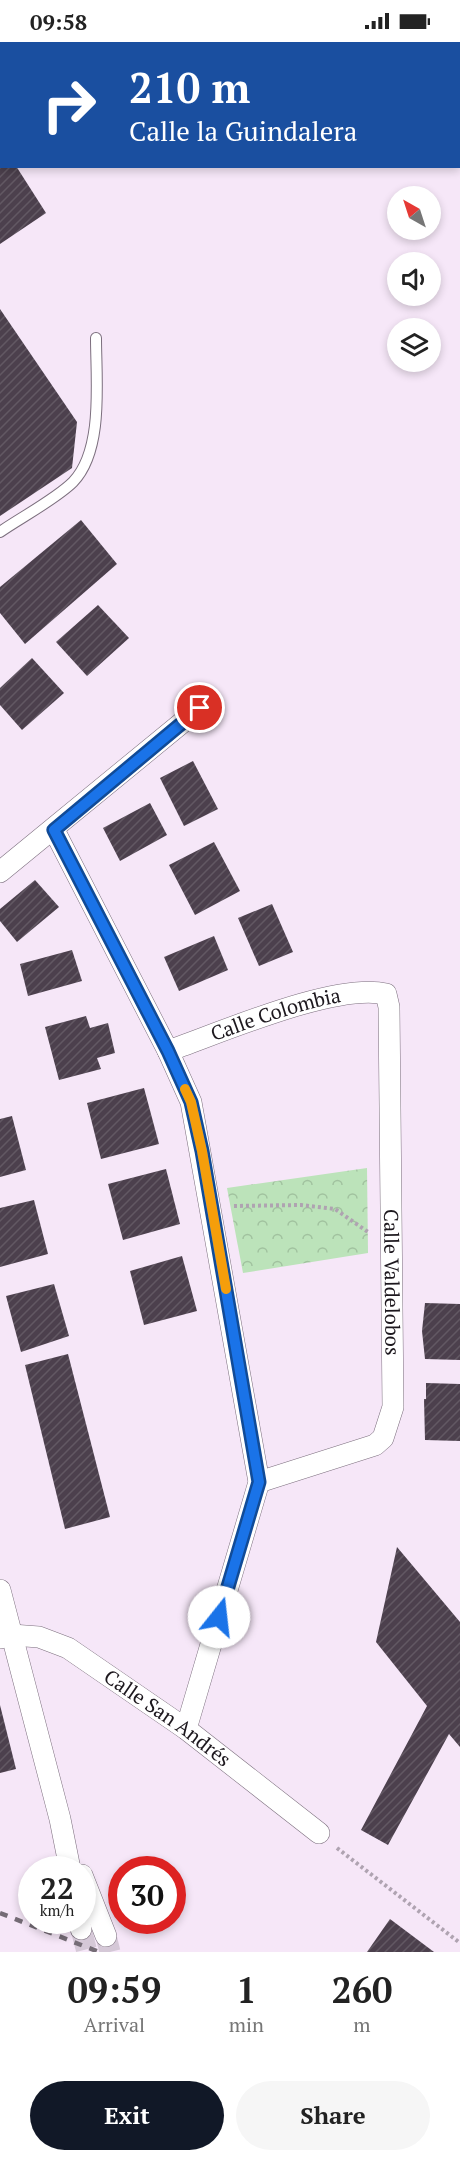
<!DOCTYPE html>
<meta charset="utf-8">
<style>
body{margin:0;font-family:"PT Serif",serif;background:#f6f6f6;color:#222;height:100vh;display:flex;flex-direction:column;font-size:22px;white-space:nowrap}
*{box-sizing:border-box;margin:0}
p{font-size:20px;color:#767676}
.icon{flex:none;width:33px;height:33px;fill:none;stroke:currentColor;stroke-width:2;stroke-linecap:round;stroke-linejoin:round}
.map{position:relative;height:1910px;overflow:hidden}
.sheet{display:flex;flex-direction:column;background:#fff;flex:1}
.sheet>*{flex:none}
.guide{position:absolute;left:0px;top:0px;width:460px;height:126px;box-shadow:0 3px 9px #0003;background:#1a4fa0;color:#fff;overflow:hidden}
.needle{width:39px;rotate:321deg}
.fabs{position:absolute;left:387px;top:144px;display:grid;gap:12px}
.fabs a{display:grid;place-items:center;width:54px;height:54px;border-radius:50%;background:#fff;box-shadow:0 3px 9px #0003;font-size:30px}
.speed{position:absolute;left:18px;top:1814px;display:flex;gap:12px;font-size:30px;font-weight:700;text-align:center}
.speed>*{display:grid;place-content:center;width:78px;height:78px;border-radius:50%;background:#fff;box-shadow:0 3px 9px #0003;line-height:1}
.speed small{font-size:15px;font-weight:400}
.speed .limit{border:9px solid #d22;background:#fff;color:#111}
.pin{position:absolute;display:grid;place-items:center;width:51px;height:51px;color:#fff;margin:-26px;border:3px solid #fff;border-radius:50%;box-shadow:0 2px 6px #0007}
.me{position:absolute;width:66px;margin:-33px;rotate:16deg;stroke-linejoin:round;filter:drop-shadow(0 0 4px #0008)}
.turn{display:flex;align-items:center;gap:21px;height:126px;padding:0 30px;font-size:27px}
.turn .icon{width:78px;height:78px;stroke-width:2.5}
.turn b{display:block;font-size:42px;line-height:51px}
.eta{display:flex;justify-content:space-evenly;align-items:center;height:102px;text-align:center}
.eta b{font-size:36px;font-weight:700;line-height:42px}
.button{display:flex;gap:12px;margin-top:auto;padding:12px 30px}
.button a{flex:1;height:69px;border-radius:36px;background:#111827;color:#fff;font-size:24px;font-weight:700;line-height:69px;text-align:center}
.button a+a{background:#f6f6f6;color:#222}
.status{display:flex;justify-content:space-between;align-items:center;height:42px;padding:0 30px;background:#fff;direction:ltr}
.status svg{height:16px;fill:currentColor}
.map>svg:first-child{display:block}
.forest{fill:url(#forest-crowns)}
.building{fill:url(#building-hatch)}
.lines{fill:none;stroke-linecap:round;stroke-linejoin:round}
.minor-tunnel{stroke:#d5c8d7;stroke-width:21;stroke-dasharray:21 10;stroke-linecap:butt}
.service-casing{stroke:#7c6f7e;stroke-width:12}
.minor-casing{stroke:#7c6f7e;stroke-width:22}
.path{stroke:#afa3b1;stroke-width:4;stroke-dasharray:3 3;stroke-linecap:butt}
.service{stroke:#fff;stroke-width:10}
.minor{stroke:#fff;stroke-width:21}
.rail{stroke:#756c76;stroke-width:4.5;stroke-dasharray:8 8;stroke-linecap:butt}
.route-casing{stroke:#114b97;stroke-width:15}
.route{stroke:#1a73e8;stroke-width:10}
.slow{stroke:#f59e0b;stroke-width:10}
.labels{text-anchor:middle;stroke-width:6;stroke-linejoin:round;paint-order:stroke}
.street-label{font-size:20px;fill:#1d181e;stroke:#fef8ff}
</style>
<div class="status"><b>09:58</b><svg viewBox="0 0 49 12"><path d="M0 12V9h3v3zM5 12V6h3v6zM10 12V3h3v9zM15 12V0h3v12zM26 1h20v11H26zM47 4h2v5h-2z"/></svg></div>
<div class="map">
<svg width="460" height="1910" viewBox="0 0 460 1910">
<defs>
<pattern id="forest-crowns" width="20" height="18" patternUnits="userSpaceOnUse" patternTransform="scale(1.5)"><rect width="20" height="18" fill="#bce3ba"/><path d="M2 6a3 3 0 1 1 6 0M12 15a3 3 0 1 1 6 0" fill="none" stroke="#a1c29f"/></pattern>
<pattern id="building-hatch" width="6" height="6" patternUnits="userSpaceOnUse" patternTransform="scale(1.5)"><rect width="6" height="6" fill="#4c404d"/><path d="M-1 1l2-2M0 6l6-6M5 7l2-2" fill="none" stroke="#625863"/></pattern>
</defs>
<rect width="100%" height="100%" fill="#f6e7f8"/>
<!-- forest -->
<polygon class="forest" points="367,1126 368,1211 243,1231 227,1146"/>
<!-- building -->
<g class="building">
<polygon points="0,124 16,124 46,171 0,202"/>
<polygon points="0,267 77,380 72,426 0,474"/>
<polygon points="81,478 117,522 25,602 0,571 0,545"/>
<polygon points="98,563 129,596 87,634 56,600"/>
<polygon points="32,616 64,651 22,688 0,663 0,646"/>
<polygon points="193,719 218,767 184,784 160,736"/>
<polygon points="150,761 167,793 120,819 103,786"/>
<polygon points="214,800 240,849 195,873 169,823"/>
<polygon points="35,838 59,865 17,900 0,879 0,867"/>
<polygon points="272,862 293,910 259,924 238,876"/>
<polygon points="214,894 228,928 179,949 164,915"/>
<polygon points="72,908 82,939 28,954 20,922"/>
<polygon points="86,974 90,986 108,981 115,1011 97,1016 101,1027 59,1038 45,985"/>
<polygon points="144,1046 159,1102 101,1117 87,1061"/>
<polygon points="12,1074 26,1128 0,1135 0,1077"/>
<polygon points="166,1127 180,1182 123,1198 108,1142"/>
<polygon points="34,1158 48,1212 0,1225 0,1166"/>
<polygon points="182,1214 197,1269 144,1283 130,1229"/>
<polygon points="54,1242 69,1294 21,1310 6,1254"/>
<polygon points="425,1261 460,1262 460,1318 425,1317 422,1289"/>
<polygon points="68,1312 110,1475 65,1487 25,1323"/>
<polygon points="426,1341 460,1342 460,1399 425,1398 424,1357 426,1357"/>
<polygon points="397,1505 460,1580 460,1705 449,1692 388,1803 361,1788 427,1664 376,1600"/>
<polygon points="0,1663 16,1727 0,1731"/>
<polygon points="390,1877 434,1910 367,1910"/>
</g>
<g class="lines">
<!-- minor-tunnel -->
<g class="minor-tunnel">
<polyline points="81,1887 87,1910"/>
<polyline points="106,1894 110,1910"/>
</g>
<!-- service casing -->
<g class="service-casing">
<path id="service" d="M0,490C20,476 56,457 73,440C104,408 96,338 96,296"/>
</g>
<!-- minor casing -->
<g class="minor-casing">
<g id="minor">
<polyline points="54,788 168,1009 191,1060 259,1440 186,1687"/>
<polyline points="0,830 200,666"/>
<path id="s1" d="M168,1009C220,991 336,940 386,952L389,965L393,1365L383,1396L375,1403L259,1440"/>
<polyline points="0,1548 60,1777 70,1827"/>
<path id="s2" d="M0,1596L12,1593L39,1595L68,1606L186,1687L319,1791"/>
<polyline points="82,1833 106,1894"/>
<polyline points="79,1878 81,1887"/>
</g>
</g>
<!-- path -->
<g class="path">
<polyline points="234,1164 301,1163 335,1167 368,1190"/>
<polyline points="337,1806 460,1901"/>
</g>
<!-- service -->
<use href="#service" class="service"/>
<!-- minor -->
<use href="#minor" class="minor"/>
<!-- rail -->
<polyline class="rail" points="0,1871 99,1910"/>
</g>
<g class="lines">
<!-- route casing -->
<g class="route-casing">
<polyline id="route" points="200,666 54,788 168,1009 191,1060 202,1109 259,1440 219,1575"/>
</g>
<!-- route -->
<use href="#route" class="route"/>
<!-- slow -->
<polyline class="slow" points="185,1047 191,1060 202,1109 226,1247"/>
</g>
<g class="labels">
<!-- street labels -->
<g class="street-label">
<text dy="7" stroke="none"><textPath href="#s1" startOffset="114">Calle Colombia</textPath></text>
<text dy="7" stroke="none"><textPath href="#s1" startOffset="516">Calle Valdelobos</textPath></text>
<text dy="7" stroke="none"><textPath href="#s2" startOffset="192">Calle San Andrés</textPath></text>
</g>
</g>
</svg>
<div class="fabs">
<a><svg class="needle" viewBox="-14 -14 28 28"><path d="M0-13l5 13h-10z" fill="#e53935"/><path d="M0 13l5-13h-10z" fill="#767676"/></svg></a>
<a><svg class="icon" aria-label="sound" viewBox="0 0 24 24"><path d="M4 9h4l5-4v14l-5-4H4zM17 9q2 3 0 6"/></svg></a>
<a><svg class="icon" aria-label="layers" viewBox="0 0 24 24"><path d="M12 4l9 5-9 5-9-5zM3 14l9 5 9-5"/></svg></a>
</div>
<div class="speed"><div>22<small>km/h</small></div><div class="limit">30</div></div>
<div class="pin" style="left:200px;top:666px;background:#d93025"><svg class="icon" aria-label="arrive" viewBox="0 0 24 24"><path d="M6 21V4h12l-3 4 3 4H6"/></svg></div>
<svg class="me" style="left:219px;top:1575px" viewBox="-20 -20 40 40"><circle r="19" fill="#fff"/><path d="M0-13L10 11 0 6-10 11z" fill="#1a73e8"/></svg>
<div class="guide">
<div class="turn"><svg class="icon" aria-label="right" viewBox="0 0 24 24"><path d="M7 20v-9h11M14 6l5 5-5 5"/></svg><div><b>210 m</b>Calle la Guindalera</div></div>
</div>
</div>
<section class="sheet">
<div class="eta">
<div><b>09:59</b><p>Arrival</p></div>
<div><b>1</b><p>min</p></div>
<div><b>260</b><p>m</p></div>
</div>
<div class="button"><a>Exit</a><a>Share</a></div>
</section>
